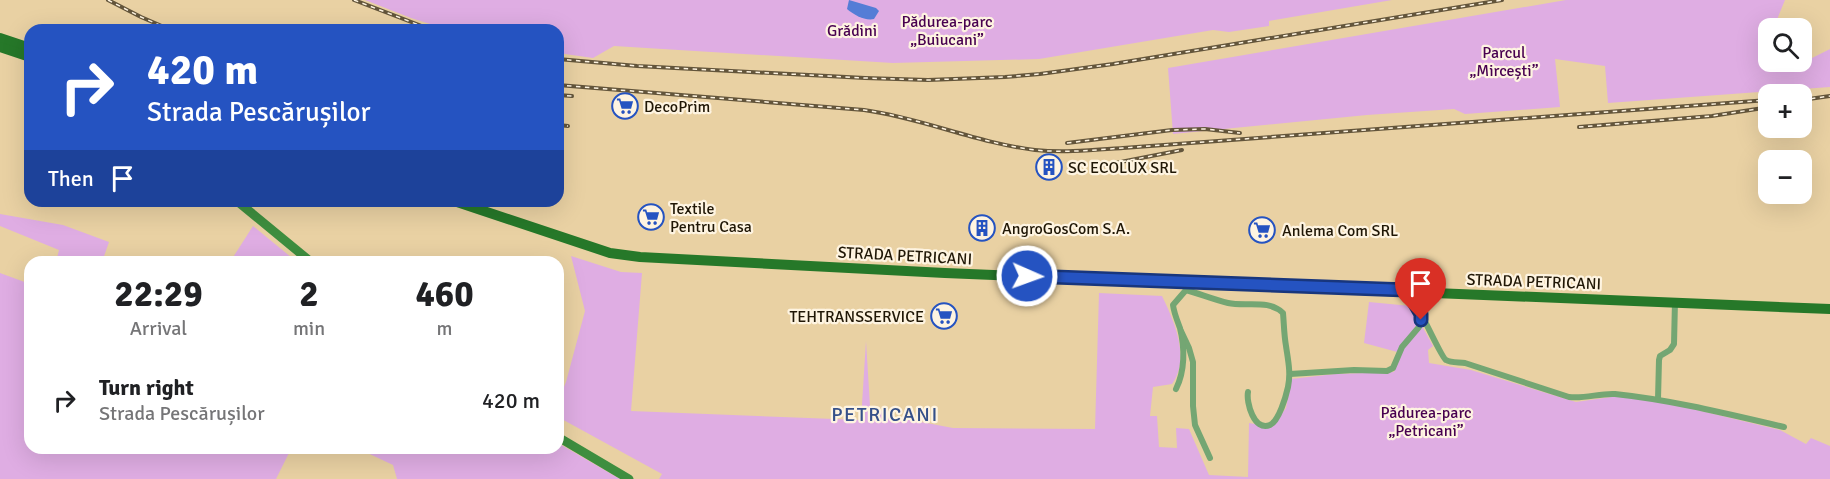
<!DOCTYPE html>
<meta charset="utf-8">
<style>
body{margin:0;font-family:Signika,sans-serif;background:#f6f6f6;color:#202124;height:100vh;display:flex;flex-direction:column;font-size:22px;white-space:nowrap}
*{box-sizing:border-box;margin:0}
p{font-size:20px;color:#757577}
.icon{flex:none;width:33px;height:33px;fill:none;stroke:currentColor;stroke-width:2;stroke-linecap:round;stroke-linejoin:round}
.map{position:relative;flex:1;overflow:hidden}
.details{position:absolute;left:24px;top:256px;width:540px;height:198px;display:flex;flex-direction:column;background:#fff;border-radius:18px;box-shadow:0 6px 24px #0002}
.details>*{flex:none}
.hud{position:absolute;left:24px;top:24px;width:540px;height:183px;border-radius:18px;box-shadow:0 6px 24px #0002;background:#2553c1;color:#fff;overflow:hidden}
.tools{position:absolute;left:1758px;top:18px;display:grid;gap:12px}
.tools a{display:grid;place-items:center;width:54px;height:54px;border-radius:12px;background:#fff;box-shadow:0 6px 24px #0002;font-size:30px}
.pin{position:absolute;display:grid;place-items:center;width:51px;height:51px;color:#fff;margin:-62px -26px;border-radius:50% 50% 50% 0;rotate:-45deg;box-shadow:0 0 6px #0007}
.pin .icon{rotate:45deg}
.me{position:absolute;width:66px;margin:-33px;rotate:92deg;stroke-linejoin:round;filter:drop-shadow(0 0 4px #0008)}
.turn{display:flex;align-items:center;gap:21px;height:126px;padding:0 24px;font-size:27px}
.turn .icon{width:78px;height:78px;stroke-width:2.5}
.turn b{display:block;font-size:42px;line-height:51px}
.then{display:flex;align-items:center;height:57px;padding:0 24px;background:#0003;gap:12px;font-size:22px}
.eta{display:flex;justify-content:space-evenly;align-items:center;height:102px;text-align:center}
.eta b{font-size:36px;font-weight:700;line-height:42px}
ul{padding:0;list-style:none}
li{display:flex;align-items:center;gap:18px;height:84px;padding:0 24px}
li div{flex:1}
li b{display:block;font-size:22px}
li em{font-style:normal}
.map>svg:first-child{display:block}
.green{fill:#dfade3}
.water{fill:#547dd6}
.lines{fill:none;stroke-linecap:round;stroke-linejoin:round}
.minor{stroke:#74a673;stroke-width:6}
.secondary{stroke:#3e8e3f;stroke-width:9}
.primary{stroke:#267829;stroke-width:10}
.rail-casing{stroke:#63553b;stroke-width:4}
.rail{stroke:#fef4e1;stroke-width:1.5;stroke-dasharray:4.5;stroke-linecap:butt}
.route-casing{stroke:#18367d;stroke-width:15}
.route{stroke:#2553c1;stroke-width:10}
.labels{text-anchor:middle;stroke-width:4.5;stroke-linejoin:round;paint-order:stroke}
.park-label{font-size:16px;fill:#480050;stroke:#fef4e1}
.poi-label{font-size:16px;fill:#201706;stroke:#fef4e1;text-anchor:start}
.street-label{font-size:16px;fill:#201706;stroke:#fef4e1}
.quarter-label{font-size:20px;letter-spacing:1.5px;fill:#355089;stroke:#fef4e1}
</style>
<div class="map">
<svg width="1830" height="479" viewBox="0 0 1830 479">
<rect width="100%" height="100%" fill="#e9d1a3"/>
<!-- green -->
<g class="green">
<polygon points="365,0 1392,0 1269,21 1269,26 1229,32 1213,30 1039,59 893,63 614,46 593,58 558,53 558,30 449,30 411,18"/>
<polygon points="1566,0 1785,0 1778,17 1779,28 1768,28 1768,62 1802,62 1802,56 1812,58 1830,49 1830,87 1608,103 1605,66 1555,59 1560,107 1465,114 1454,109 1367,115 1173,134 1168,68"/>
<polygon points="0,214 63,225 109,242 102,262 56,262 59,250 0,226"/>
<polygon points="253,226 297,262 230,262"/>
<path d="M571,256L621,272L642,273L631,411L861,420L866,341L870,406L895,417L953,428L1095,429L1099,293L1162,296C1174,321 1191,358 1172,384L1153,387L1150,416H1157L1159,447L1177,448L1176,428L1189,429L1209,475L1248,477L1249,423L1272,427L1286,408L1291,379L1335,374L1394,372L1401,353L1364,343L1369,302L1411,306L1433,346L1428,350L1429,363L1471,370L1576,402L1618,396L1656,400L1780,430L1806,444L1811,438L1830,446V479H659L662,474L558,417V402L566,382L585,311Z"/>
<polygon points="0,273 30,284 30,448 291,449 276,479 0,479"/>
<polygon points="558,443 620,479 397,479 393,465 359,449 558,448"/>
</g>
<!-- water -->
<path class="water" d="M849,0L876,8L879,11L874,19C865,21 854,15 847,9Z"/>
<g class="lines">
<!-- minor -->
<g class="minor">
<path d="M1186,290C1200,294 1215,300 1228,303C1246,307 1269,299 1283,313C1284,324 1284,335 1286,346C1288,360 1291,373 1288,387C1286,396 1279,421 1270,425C1254,432 1246,402 1248,392"/>
<path d="M1421,314C1426,322 1442,358 1446,360C1451,363 1459,362 1465,363L1569,397C1585,399 1600,393 1615,394C1672,400 1728,414 1784,427"/>
<polyline points="1181,331 1189,348 1193,362 1193,406 1195,425 1210,458"/>
<polyline points="1290,374 1354,370 1387,371 1393,368 1402,347 1419,327 1421,320 1421,314 1407,290"/>
<path d="M1176,389C1185,371 1185,348 1180,328C1177,320 1174,313 1173,305L1186,290V288"/>
<polyline points="1658,399 1659,360 1660,356 1670,350 1674,344 1675,301"/>
</g>
<!-- secondary -->
<g class="secondary">
<polyline points="237,201 311,262"/>
<polyline points="558,437 629,479"/>
</g>
<!-- primary -->
<g class="primary">
<polyline points="0,38 30,48"/>
<polyline points="0,47 30,57"/>
<polyline points="454,201 610,253 640,257 945,273 1830,309"/>
</g>
<!-- rail casing -->
<g class="rail-casing">
<g id="rail">
<polyline points="108,0 141,17 171,30"/>
<polyline points="354,0 432,30"/>
<polyline points="558,59 637,66 865,78 928,80 1005,77 1040,74 1113,64 1502,0"/>
<path d="M558,85L864,110C922,118 977,143 1035,150C1064,153 1094,150 1123,148L1768,100"/>
<polyline points="558,95 572,96"/>
<polyline points="1802,100 1830,96"/>
<polyline points="558,125 568,126"/>
<polyline points="1579,127 1712,116 1763,108"/>
<polyline points="1067,143 1172,130 1205,129 1240,133"/>
<polyline points="1095,167 1182,150"/>
</g>
</g>
<!-- rail -->
<use href="#rail" class="rail"/>
</g>
<g class="lines">
<!-- route casing -->
<g class="route-casing">
<polyline id="route" points="1027,276 1407,290 1421,314 1421,320"/>
</g>
<!-- route -->
<use href="#route" class="route"/>
</g>
<!-- icons -->
<defs>
<g id="supermarket-ring" transform="scale(1.35)"><circle r="9.5" fill="#fef4e1" stroke="#2553c1" stroke-width="1.5"/><path d="M-6-5.5h2.5l.6 2H6L4.5 2H-2.5L-4.4-4H-6ZM-1.5 3.2a1.3 1.3 0 1 0 .1 0ZM3 3.2a1.3 1.3 0 1 0 .1 0Z" fill="#2553c1"/></g>
<g id="building-ring" transform="scale(1.35)"><circle r="9.5" fill="#fef4e1" stroke="#2553c1" stroke-width="1.5"/><path d="M-4-6H4V6H1V3H-1V6H-4ZM-2.5-4.3h1.7v1.8h-1.7ZM.8-4.3h1.7v1.8H.8ZM-2.5-1h1.7V.8h-1.7ZM.8-1h1.7V.8H.8Z" fill="#2553c1"/></g>
</defs>
<g fill-rule="evenodd">
<use href="#supermarket-ring" x="625" y="106"/>
<use href="#building-ring" x="1049" y="167"/>
<use href="#supermarket-ring" x="651" y="217"/>
<use href="#building-ring" x="982" y="228"/>
<use href="#supermarket-ring" x="1262" y="230"/>
<use href="#supermarket-ring" x="944" y="316"/>
</g>
<g class="labels">
<!-- park labels -->
<g class="park-label">
<text x="947" y="27">Pădurea-parc<tspan x="947" dy="18">„Buiucani”</tspan></text>
<text x="852" y="36">Grădini</text>
<text x="1504" y="58">Parcul<tspan x="1504" dy="18">„Mircești”</tspan></text>
<text x="1426" y="418">Pădurea-parc<tspan x="1426" dy="18">„Petricani”</tspan></text>
</g>
<!-- poi labels -->
<g class="poi-label">
<text x="644" y="112">DecoPrim</text>
<text x="1068" y="173">SC ECOLUX SRL</text>
<text x="670" y="214">Textile<tspan x="670" dy="18">Pentru Casa</tspan></text>
<text x="1002" y="234">AngroGosCom S.A.</text>
<text x="1282" y="236">Anlema Com SRL</text>
<text x="924" y="322" text-anchor="end">TEHTRANSSERVICE</text>
</g>
<!-- street labels -->
<g class="street-label">
<text transform="translate(905 255) rotate(3)" y="6">STRADA PETRICANI</text>
<text transform="translate(1534 281) rotate(2)" y="6">STRADA PETRICANI</text>
</g>
<!-- quarter labels -->
<g class="quarter-label">
<text x="885" y="421">PETRICANI</text>
</g>
</g>
</svg>
<div class="tools">
<a><svg class="icon" aria-label="search" viewBox="0 0 24 24"><circle cx="10" cy="10" r="6"/><path d="M15 15l6 6"/></svg></a>
<a>+</a>
<a>−</a>
</div>
<div class="pin" style="left:1421px;top:320px;background:#d93025"><svg class="icon" aria-label="arrive" viewBox="0 0 24 24"><path d="M6 21V4h12l-3 4 3 4H6"/></svg></div>
<svg class="me" style="left:1027px;top:276px" viewBox="-20 -20 40 40"><circle r="17" fill="#2553c1" stroke="#fff" stroke-width="3"/><path d="M0-11L8 9 0 5-8 9z" fill="#fff"/></svg>
<div class="hud">
<div class="turn"><svg class="icon" aria-label="right" viewBox="0 0 24 24"><path d="M7 20v-9h11M14 6l5 5-5 5"/></svg><div><b>420 m</b>Strada Pescărușilor</div></div>
<div class="then">Then<svg class="icon" aria-label="arrive" viewBox="0 0 24 24"><path d="M6 21V4h12l-3 4 3 4H6"/></svg></div>
</div>
<section class="details">
<div class="eta">
<div><b>22:29</b><p>Arrival</p></div>
<div><b>2</b><p>min</p></div>
<div><b>460</b><p>m</p></div>
</div>
<ul>
<li><svg class="icon" aria-label="right" viewBox="0 0 24 24"><path d="M7 20v-9h11M14 6l5 5-5 5"/></svg><div><b>Turn right</b><p>Strada Pescărușilor</p></div><em>420 m</em></li>
</ul>
</section>
</div>
